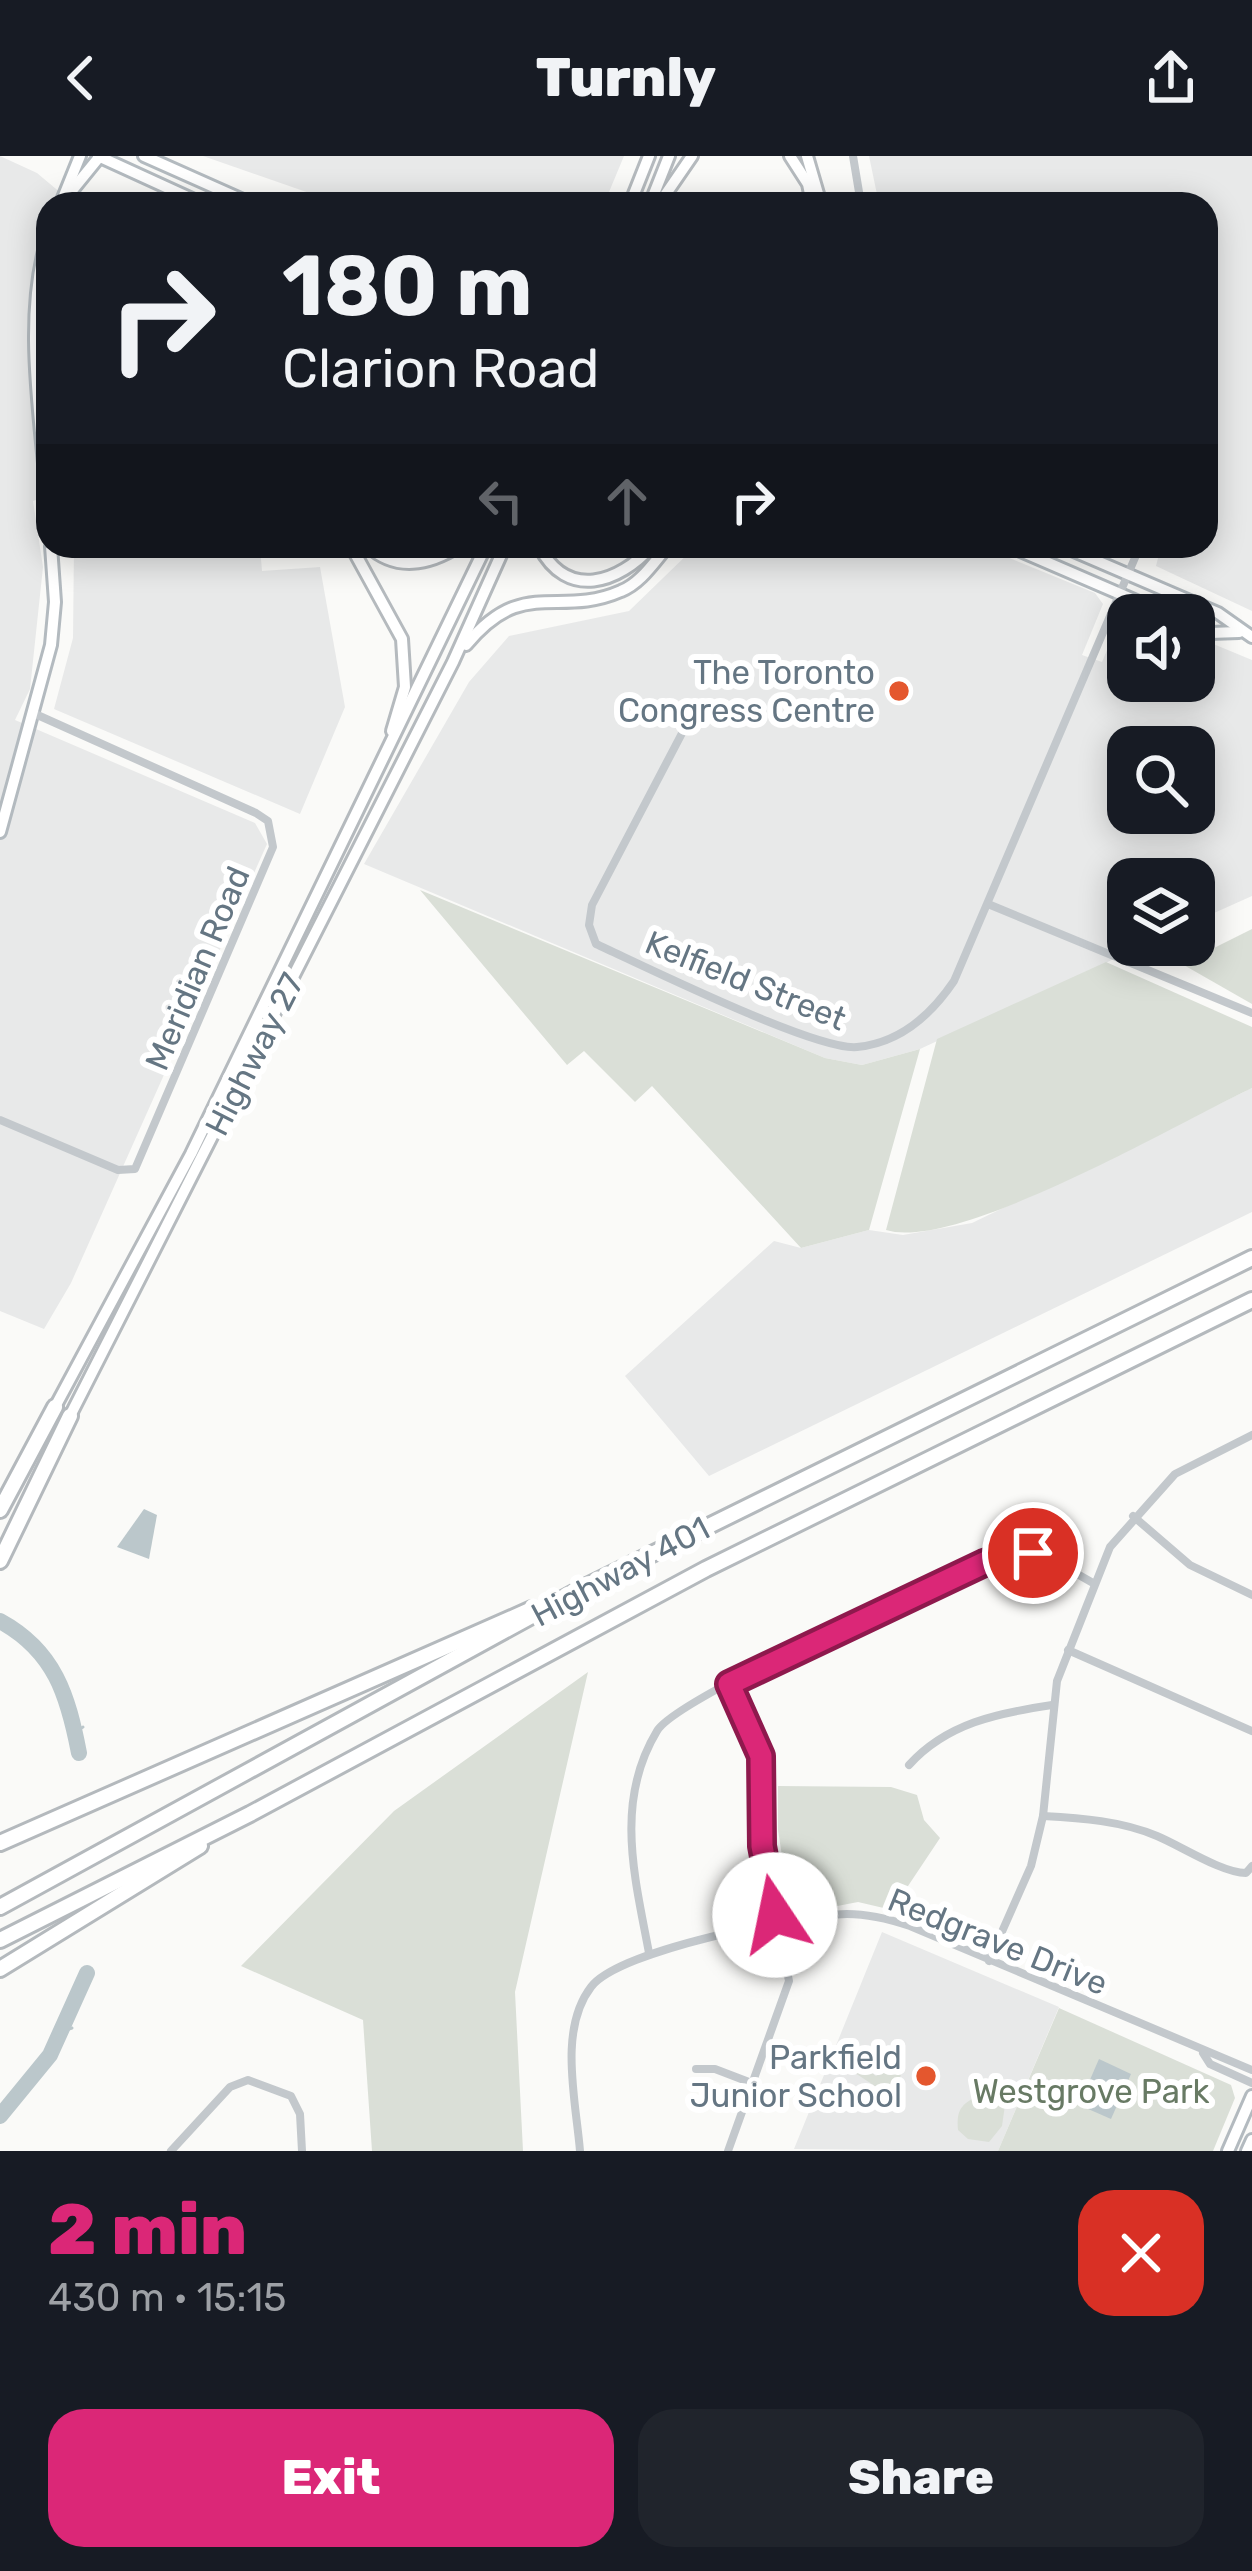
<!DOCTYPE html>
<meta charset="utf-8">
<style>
body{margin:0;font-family:Rubik,sans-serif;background:#20242c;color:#f1f3f6;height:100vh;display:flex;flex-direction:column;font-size:45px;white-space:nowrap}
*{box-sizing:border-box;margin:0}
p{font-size:39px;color:#9ea1a6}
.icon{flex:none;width:66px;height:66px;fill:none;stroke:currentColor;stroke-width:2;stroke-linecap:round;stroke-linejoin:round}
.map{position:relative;height:1995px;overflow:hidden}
.details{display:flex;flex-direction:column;background:#171b24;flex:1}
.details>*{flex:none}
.banner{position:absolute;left:36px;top:36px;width:1182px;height:366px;border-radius:36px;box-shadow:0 6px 30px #0003;background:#171b24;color:#f1f3f6;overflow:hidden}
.controls{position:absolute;left:1107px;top:438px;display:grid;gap:24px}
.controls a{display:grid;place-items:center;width:108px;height:108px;border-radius:24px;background:#171b24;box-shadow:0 6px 30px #0003;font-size:60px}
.pin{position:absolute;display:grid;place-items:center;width:102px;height:102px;color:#fff;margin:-51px;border:6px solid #fff;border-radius:50%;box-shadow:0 3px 12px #0007}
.me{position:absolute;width:132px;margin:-66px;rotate:349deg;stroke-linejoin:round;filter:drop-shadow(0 0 9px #0008)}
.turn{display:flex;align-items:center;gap:42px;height:252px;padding:0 48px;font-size:54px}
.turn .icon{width:156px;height:156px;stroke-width:2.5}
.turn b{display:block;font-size:84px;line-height:102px}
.lanes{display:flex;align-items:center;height:114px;padding:0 48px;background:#0003;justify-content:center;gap:60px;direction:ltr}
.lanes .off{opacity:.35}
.round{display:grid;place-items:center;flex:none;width:126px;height:126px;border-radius:36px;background:#20242c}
.headline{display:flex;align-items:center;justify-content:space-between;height:204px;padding:0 48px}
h1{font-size:72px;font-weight:800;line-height:90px;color:#db2777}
.action{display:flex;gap:24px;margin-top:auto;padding:24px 48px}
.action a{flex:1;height:138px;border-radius:36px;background:#db2777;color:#fff;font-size:48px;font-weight:800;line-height:138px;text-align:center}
.action a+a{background:#20242c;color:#f1f3f6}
header{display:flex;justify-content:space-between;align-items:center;height:156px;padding:0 48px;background:#171b24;font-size:54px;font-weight:800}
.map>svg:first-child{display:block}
.built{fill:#e8e9e9;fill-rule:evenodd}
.green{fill:#dadfd7}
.water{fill:#bbc7cb}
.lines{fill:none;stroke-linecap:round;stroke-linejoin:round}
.stream{stroke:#bbc7cb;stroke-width:3}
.river{stroke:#bbc7cb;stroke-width:16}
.secondary-casing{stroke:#b3babf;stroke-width:16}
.primary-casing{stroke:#b5babe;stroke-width:16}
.highway-casing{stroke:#b4b9bd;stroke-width:20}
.street{stroke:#c3c8cc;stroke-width:8}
.secondary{stroke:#fff;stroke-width:10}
.primary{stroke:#fff;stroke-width:10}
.highway{stroke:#fff;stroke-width:14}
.route-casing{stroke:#8e194d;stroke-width:30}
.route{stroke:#db2777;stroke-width:21}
.poi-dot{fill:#e4572e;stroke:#fff;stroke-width:4.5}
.labels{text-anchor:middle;stroke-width:12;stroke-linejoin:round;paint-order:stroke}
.poi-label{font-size:33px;fill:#657683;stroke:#fff;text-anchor:end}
.street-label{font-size:33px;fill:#657683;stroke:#fff}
.park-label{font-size:33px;fill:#687a64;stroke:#fff}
</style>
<header><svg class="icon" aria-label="back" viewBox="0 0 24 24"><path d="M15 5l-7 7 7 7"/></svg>Turnly<svg class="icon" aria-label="share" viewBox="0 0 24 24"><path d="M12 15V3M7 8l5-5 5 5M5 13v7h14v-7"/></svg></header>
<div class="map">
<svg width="1252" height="1995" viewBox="0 0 1252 1995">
<rect width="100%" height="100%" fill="#fafaf8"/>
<!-- built -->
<g class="built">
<polygon points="0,0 37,17 74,48 48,48 48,340 33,345 43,411 30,533 15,564 255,667 267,688 71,1127 44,1173 0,1155"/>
<polygon points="203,0 624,0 604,48 341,48"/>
<polygon points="869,0 1252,0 1252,455 1156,410 1161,390 1206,390 1206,48 879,48"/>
<polygon points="74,390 260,390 262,415 320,411 345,551 300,658 54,553 73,482"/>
<path d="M696,390H980L1095,437L1103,448L1082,499L1102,506L1122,459L1134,456L1145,459H1128V525H1194V480L1252,504V740L1194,766V723H1128V789H1144L920,893L862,909L825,902L364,708L469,526L509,480L629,455ZM1128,591H1194V657H1128Z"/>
<polygon points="1252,932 1252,1056 709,1320 625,1220 774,1085 801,1092 869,1074 903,1079 972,1067"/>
<polygon points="882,1776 1059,1851 998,1995 794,1993"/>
</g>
<!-- green -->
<g class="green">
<polygon points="420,734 825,902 862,909 920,893 869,1074 801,1092 652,930 635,946 584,895 567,909"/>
<polygon points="1252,773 1252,848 1182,808"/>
<path d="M1106,806L1252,871V932C1178,967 957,1096 886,1074L937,883Z"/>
<polygon points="588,1516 515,1836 523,1995 372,1995 363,1864 241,1810 394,1655"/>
<polygon points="778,1630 891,1631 917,1639 924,1664 940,1682 898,1745 905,1757 858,1746 791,1759 778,1674"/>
<polygon points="1059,1852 1231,1929 1235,1942 1213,1995 998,1995"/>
<polygon points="860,1908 876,1920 895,1909 901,1920 881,1934 855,1917"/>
<path d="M986,1941L1005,1949L1002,1970L989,1986L968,1983L958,1974C957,1959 958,1951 972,1943L983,1946Z"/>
</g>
<!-- water -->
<g class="water">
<polygon points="144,1353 157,1359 149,1403 117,1391"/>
<polygon points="1099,1903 1131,1918 1111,1963 1079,1949"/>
</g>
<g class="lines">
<!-- stream -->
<g class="stream">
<polyline points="75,1576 83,1571"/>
<polyline points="63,1875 72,1872"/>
</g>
<!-- river -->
<g class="river">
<path d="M0,1465C55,1495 68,1540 79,1597"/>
<polyline points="0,1960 50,1899 87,1817"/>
</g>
<!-- secondary casing -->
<g class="secondary-casing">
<g id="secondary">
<polyline points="98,0 203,48"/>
<polyline points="144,0 252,48"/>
<polyline points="61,47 80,0"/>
<polyline points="61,48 100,0"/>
<path d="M48,80C22,165 42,265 48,353"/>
<polyline points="1009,390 1169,459"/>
<polyline points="1062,390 1218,457 1252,481"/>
<polyline points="1194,470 1210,477 1239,476"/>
<polyline points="0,676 51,489 55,446 51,390"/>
<polyline points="1228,1995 1252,1940"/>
<polyline points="1247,1995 1252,1984"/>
</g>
</g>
<!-- primary casing -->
<g class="primary-casing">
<g id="primary">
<polyline points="790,0 808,28 812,48"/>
<polyline points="807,0 821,48"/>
<polyline points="630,48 649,0"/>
<polyline points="650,48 669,0"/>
<polyline points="659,48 692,0"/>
<polyline points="351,390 402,483 405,531 392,575"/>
<path d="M368,390C396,416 429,409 459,390"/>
<path d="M539,390C567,445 619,427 652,390"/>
<path d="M466,489C524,419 557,463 621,435C641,427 654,406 668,390"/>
<polyline points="55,1251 191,998 486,390"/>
<polyline points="70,1260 453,506 505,390"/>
</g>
</g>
<!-- highway casing -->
<g class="highway-casing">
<g id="highway">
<polyline points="0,1354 55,1251"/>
<polyline points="0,1405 70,1260"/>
<polyline points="0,1687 532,1453"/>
<polyline points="0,1751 581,1433 1252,1102"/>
<polyline points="0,1784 250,1658 706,1413 1252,1144"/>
<polyline points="0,1813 200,1690"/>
</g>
</g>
<!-- street -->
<g class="street">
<polyline points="853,0 861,48"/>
<path d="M690,562L592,749L589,769L596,788C642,809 816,895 857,891C899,887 931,859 954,825L1140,390"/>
<polyline points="988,748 1252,857"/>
<polyline points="0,964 118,1014 135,1013 273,691 268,665 256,657 33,557"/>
<polyline points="1133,1360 1190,1409 1252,1439"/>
<polyline points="1068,1494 1252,1575"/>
<path d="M909,1609C947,1567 998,1557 1052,1549"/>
<path d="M1043,1660C1081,1662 1122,1665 1157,1680C1181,1690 1222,1717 1246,1717L1252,1710"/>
<path d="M649,1797C635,1722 614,1646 657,1575C677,1541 953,1419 1006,1398L1044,1399L1093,1427"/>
<polyline points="989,1805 1031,1710 1043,1660 1057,1525 1110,1391 1175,1318 1252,1279"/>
<polyline points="1203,1897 1210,1908 1252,1927"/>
<polyline points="696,1913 715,1913 749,1926"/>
<polyline points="171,1995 230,1931 248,1924 291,1940 300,1958 302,1995"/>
<path d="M580,1995C576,1945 558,1874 591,1831C619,1794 797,1759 847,1758C869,1758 889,1763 910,1770L1252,1914"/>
<polyline points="728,1995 789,1825 762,1690 761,1600 729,1528"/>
</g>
<!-- secondary -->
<use href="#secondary" class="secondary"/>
<!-- primary -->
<use href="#primary" class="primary"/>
<!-- highway -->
<use href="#highway" class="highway"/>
</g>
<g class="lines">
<!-- route casing -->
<g class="route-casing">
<polyline id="route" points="775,1759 762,1690 761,1600 729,1528 984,1407 1020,1395 1033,1397"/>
</g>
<!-- route -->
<use href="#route" class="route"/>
</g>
<!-- markers -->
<g class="poi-dot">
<circle cx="899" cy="535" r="12"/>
<circle cx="926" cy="1920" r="12"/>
</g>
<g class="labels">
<!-- poi labels -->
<g class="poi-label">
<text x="875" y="528">The Toronto<tspan x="875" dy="38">Congress Centre</tspan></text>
<text x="902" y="1913">Parkfield<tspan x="902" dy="38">Junior School</tspan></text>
</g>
<!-- street labels -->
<g class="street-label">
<text transform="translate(197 812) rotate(-67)" y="12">Meridian Road</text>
<text transform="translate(746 824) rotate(22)" y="12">Kelfield Street</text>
<text transform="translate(254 898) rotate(-63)" y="12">Highway 27</text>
<text transform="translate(620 1415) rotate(-28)" y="12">Highway 401</text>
<text transform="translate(998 1785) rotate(22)" y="12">Redgrave Drive</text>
</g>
<!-- park labels -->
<g class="park-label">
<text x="1091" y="1947">Westgrove Park</text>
</g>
</g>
</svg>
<div class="controls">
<a><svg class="icon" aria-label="sound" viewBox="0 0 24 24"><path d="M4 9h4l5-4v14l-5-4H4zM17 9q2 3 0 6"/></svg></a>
<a><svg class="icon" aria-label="search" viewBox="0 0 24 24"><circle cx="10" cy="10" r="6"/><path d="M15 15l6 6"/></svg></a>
<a><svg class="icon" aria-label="layers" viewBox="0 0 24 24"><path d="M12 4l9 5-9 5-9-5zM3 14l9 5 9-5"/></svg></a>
</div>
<div class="pin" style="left:1033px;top:1397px;background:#d93025"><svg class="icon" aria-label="arrive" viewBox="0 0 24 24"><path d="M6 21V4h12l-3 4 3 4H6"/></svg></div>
<svg class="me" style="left:775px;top:1759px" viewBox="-20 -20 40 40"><circle r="19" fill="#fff"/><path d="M0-13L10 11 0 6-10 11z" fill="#db2777"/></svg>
<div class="banner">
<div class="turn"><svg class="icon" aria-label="right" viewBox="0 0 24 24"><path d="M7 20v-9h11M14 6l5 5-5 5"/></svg><div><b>180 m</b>Clarion Road</div></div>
<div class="lanes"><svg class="icon off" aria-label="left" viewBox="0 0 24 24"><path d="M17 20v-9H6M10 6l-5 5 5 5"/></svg><svg class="icon off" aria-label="ahead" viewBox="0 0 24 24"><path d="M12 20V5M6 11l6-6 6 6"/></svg><svg class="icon" aria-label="right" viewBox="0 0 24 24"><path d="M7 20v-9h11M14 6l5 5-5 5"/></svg></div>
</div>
</div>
<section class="details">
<div class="headline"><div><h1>2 min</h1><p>430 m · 15:15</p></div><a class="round" style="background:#d93025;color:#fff"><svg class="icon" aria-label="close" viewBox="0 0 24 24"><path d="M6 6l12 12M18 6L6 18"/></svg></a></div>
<div class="action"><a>Exit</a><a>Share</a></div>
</section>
